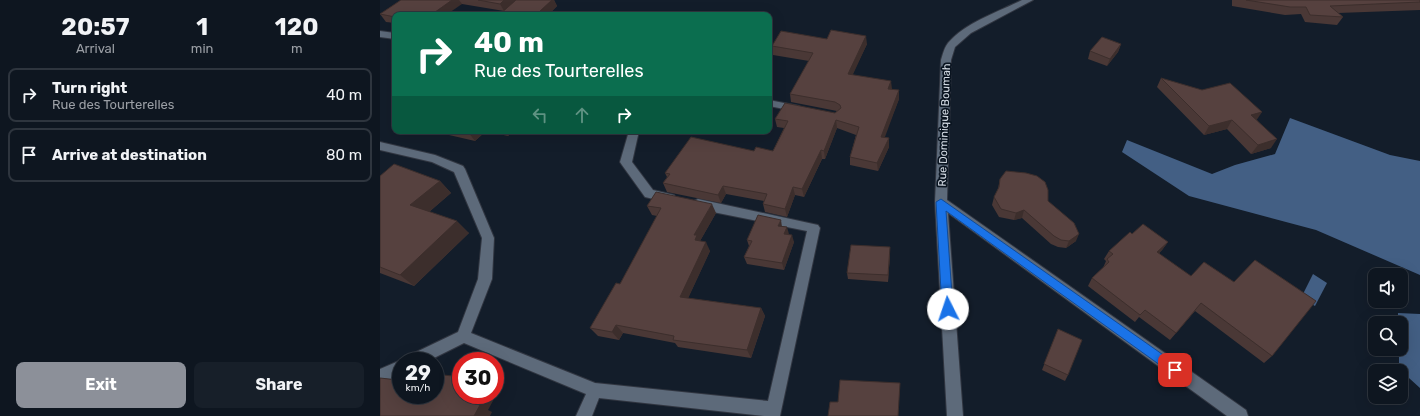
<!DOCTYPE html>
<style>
body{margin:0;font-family:Rubik,sans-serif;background:#171f29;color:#f1f3f6;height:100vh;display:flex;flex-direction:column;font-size:15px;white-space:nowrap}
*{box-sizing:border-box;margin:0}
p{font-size:13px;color:#9b9fa5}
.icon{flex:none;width:22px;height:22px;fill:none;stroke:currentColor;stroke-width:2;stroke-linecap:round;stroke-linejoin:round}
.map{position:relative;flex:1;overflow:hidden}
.sheet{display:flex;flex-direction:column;background:#0e1620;width:380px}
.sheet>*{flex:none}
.top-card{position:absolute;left:12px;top:12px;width:380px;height:122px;border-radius:8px;box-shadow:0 4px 16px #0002,0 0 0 1px #2e353e;background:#0b6e4f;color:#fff;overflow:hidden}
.buttons{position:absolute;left:988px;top:268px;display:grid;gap:8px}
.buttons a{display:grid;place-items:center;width:40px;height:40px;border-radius:8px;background:#0e1620;box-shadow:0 4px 16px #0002,0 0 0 1px #2e353e;font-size:20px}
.speed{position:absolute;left:12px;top:352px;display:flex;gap:8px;font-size:20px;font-weight:700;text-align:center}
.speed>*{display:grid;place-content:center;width:52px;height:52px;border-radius:50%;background:#0e1620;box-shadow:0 4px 16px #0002,0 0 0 1px #2e353e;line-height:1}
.speed small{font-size:10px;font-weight:400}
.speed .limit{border:6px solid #d22;background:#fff;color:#111}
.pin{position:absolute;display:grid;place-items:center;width:34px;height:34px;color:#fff;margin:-17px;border-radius:8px;box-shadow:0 2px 6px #0006}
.me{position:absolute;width:44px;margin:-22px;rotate:356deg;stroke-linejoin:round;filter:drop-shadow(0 0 3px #0008)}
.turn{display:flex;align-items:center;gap:14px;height:84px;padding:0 16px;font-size:18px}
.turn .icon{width:52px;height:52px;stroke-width:2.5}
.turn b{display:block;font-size:28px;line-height:34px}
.lanes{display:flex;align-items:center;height:38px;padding:0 16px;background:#0003;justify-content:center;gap:20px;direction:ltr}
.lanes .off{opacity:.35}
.eta{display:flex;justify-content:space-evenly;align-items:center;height:68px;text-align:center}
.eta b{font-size:24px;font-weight:700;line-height:28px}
.cta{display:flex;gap:8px;margin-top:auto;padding:8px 16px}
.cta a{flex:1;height:46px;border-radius:8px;background:#8c9099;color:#fff;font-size:16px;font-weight:700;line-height:46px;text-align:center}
.cta a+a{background:#171f29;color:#f1f3f6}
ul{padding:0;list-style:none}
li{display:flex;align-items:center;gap:12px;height:54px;margin:0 8px 6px;padding:0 8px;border:2px solid #2e353e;border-radius:8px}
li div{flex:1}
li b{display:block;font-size:15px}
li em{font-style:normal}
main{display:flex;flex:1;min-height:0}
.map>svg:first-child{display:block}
.water{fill:#435f84}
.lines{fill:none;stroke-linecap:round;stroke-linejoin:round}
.minor-casing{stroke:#313641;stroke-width:2}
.minor{fill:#5d6a7a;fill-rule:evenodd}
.wall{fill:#4a3836}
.shaded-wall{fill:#3c2e2c}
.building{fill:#56413f;stroke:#3c2e2c}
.route{fill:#1a73e8;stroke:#114b97}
.labels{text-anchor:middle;stroke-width:3.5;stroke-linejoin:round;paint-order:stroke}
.street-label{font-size:11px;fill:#d6dde6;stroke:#0a1420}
</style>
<main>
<section class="sheet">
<div class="eta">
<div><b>20:57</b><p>Arrival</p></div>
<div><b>1</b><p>min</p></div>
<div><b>120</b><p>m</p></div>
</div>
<ul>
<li><svg class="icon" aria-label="right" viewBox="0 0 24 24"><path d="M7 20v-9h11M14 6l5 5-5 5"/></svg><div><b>Turn right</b><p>Rue des Tourterelles</p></div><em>40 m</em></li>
<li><svg class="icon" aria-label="arrive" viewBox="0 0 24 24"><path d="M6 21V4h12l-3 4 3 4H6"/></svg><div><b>Arrive at destination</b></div><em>80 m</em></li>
</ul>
<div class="cta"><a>Exit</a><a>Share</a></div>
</section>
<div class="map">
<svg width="1040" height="416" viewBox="0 0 1040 416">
<rect width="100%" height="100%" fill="#131d2a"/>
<!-- water -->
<g class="water">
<polygon points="910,118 1010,155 1040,161 1040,275 936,230 809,196 742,152 747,140 832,174 855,165 895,154"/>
<polygon points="933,274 947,283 935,306 921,298"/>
<polygon points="1018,313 1040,314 1040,388 1019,369 1019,349 1021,349 1021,323 1018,323"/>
</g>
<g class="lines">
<!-- minor casing -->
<g class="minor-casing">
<g id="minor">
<path d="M642,0H653L591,33L575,47L571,60L567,200L866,410L868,416H847L568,213L583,416H567L555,202L561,60C563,54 564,48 568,43C586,22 618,12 642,0Z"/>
<polygon points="0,31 15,33 15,39 0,37"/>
<polygon points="389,100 419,106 424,109 419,112 389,106"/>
<polygon points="249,131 259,131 252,162 273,190 294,195 296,198 294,201 290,203 265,197 242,165 240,162"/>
<polygon points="0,142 55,155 83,166 85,169 114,238 112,279 91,333 215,383 388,401 427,231 318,209 314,207 312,204 314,201 318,199 438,225 440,228 400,416 384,416 219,398 212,416 196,416 206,394 84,343 48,361 26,361 28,356 78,332 98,279 102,238 74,172 52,162 0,150"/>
<polygon points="21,360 24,361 21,361 21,374 0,384 0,369"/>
</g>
</g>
<!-- minor -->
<use href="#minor" class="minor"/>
</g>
<!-- wall -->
<g class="wall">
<polygon points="21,0 174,0 177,6 170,13 124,11 82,4 15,15 15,23 6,22 0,14"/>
<polygon points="852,0 1040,0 1040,10 958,13 963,17 957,25 925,22 921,14 905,15 852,6"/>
<polygon points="447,39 487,44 472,75 512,89 519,99 504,137 509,138 509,147 498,171 470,165 470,157 476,135 457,128 445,159 442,159 424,197 415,195 407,217 385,212 383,204 384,201 346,194 341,203 287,192 283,183 287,177 285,173 374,151 393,151 404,128 397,127 395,119 455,113 457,111 411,102 410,94 429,61 393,55 392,46"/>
<polygon points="741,44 738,52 727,66 708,59 710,51"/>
<polygon points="781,78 877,120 891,148 871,154 847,129 824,135 777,87"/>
<polygon points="65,131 134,131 128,136 106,131 95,141 69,135"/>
<polygon points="0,176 60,181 71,193 49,212 89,233 34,286 0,273"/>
<polygon points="620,179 668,201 696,241 686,248 678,247 671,244 642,218 634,220 619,217 612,205 614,197 618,189"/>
<polygon points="267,206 336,213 320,241 330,251 308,298 381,308 385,316 371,358 298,347 295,343 243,333 239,340 218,336 210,328 240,284 277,216 272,215"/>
<polygon points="402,226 414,242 404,270 367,264 364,257 369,246 367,240"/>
<polygon points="752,234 788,242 782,250 779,253 892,356 884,363 815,311 790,340 759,317 755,322 708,286 712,278 723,268 726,261 724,259 729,251"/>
<polygon points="510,254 508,282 468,279 467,273"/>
<polygon points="678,329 688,375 685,381 662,370"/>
</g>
<!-- shaded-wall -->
<g class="shaded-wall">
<polygon points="72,0 79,0 82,4 66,15 51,15"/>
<polygon points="124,0 138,0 124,11 120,4"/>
<polygon points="172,0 174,0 177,6 168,15 160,11"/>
<polygon points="486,36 487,44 469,83 468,74"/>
<polygon points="741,44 738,52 727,66 730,59"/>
<polygon points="511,81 512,89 508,89"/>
<polygon points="519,90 519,99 502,145 501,137"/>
<polygon points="882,112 876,121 871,115"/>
<polygon points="456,120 457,128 445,159 444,151"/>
<polygon points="852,120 847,129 824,135 829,126"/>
<polygon points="90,131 106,131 95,141 88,132"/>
<polygon points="124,131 134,131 128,136"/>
<polygon points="509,138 509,147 498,171 497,163"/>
<polygon points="897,139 891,148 871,154 878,145"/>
<polygon points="441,150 442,159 424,197 422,189"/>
<polygon points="60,181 71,193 43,217 30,205"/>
<polygon points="343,186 346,194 341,203 338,195"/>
<polygon points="413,187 415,195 407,217 405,209"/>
<polygon points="332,204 336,213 320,241 315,240 314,235"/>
<polygon points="644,210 642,218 634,220 636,213"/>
<polygon points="401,220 402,227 398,226"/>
<polygon points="77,221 89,233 34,286 20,275"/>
<polygon points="407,227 409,234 404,234"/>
<polygon points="699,234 696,241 686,248 689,241"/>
<polygon points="412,235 414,242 404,270 402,263"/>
<polygon points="326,242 330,251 305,305 300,297"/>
<polygon points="788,242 782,250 772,260 777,252"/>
<polygon points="510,247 510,254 508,282 508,275"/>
<polygon points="381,308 385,316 371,358 367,350"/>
<polygon points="236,325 243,333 239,340 232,332"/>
<polygon points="115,384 120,388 108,410 112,412 110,416 94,416 95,404 100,395 115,395"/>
</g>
<!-- building -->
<g class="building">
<polygon points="21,0 72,0 51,15 15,15 15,17 0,14"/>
<polygon points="98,0 124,0 120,4"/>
<polygon points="136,0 172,0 160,11 178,15 119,15"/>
<polygon points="866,0 1040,0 1040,2 950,6 963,17 930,15 926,7 910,7"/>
<polygon points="451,30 486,36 468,74 511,81 508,89 519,90 501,137 509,138 497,163 470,157 479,127 456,120 444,151 441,150 422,189 413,187 405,209 383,204 387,194 343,186 338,195 283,183 290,174 285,173 311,137 374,151 376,147 393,151 408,121 395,119 405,103 455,113 461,108 460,105 455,102 410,94 433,53 392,46 401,31 447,39"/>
<polygon points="722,37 741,44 730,59 710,51"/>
<polygon points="781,78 822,90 850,83 882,112 871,115 897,139 878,145 852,120 829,126"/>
<polygon points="14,164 60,181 30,205 77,221 20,275 0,267 0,176"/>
<polygon points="626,171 646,173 657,176 665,182 668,190 668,201 694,223 699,234 689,241 681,240 674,236 644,210 636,213 621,209 614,197 619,187 620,179"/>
<polygon points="276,192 332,204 314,235 317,235 315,240 326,242 300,297 381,308 367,350 293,340 294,336 236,325 232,332 210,328 236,283 240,284 281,208 267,206"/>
<polygon points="378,215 401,220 398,226 407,227 404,234 412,235 402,263 364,257 372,241 367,240"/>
<polygon points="763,224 788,242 777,252 811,276 824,262 854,282 875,260 936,301 892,356 821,303 796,333 765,310 760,315 712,278 729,262 727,259 733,254 729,251 750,232 752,234"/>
<polygon points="471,245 510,247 508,275 467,273"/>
<polygon points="678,329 702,340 688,375 664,364"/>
<polygon points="55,374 81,377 81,395 100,395 95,404 100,405 94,416 0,416 0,378 18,380 21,376 21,395 55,395"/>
<polygon points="460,380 520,383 518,416 448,416 450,402 458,402"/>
</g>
<!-- route -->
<polygon class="route" points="561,199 799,366 800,370 799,373 795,375 791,373 566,211 573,309 571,312 568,314 564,312 562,309 556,202"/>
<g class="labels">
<!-- street labels -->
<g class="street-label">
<text transform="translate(564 125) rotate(-88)" y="4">Rue Dominique Boumah</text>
</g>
</g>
</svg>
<div class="buttons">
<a><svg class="icon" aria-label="sound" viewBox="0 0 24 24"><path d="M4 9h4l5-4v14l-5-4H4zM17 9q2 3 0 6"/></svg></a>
<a><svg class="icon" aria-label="search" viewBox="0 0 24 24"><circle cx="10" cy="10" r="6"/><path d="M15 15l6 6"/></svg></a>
<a><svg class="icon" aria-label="layers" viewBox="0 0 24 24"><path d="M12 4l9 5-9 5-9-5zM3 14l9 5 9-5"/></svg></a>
</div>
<div class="speed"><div>29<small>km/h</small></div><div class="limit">30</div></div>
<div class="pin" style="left:795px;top:370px;background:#d93025"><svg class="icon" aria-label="arrive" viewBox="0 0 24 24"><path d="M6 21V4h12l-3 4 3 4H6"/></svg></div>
<svg class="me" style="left:568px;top:309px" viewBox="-20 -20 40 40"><circle r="19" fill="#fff"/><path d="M0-13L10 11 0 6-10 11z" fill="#1a73e8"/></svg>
<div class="top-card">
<div class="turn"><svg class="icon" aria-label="right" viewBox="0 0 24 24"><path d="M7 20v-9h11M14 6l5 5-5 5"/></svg><div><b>40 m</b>Rue des Tourterelles</div></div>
<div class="lanes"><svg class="icon off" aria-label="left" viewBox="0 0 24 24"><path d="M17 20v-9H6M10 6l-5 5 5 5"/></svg><svg class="icon off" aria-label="ahead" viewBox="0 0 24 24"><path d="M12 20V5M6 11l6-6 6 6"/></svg><svg class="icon" aria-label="right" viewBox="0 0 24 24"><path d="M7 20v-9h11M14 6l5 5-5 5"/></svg></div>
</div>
</div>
</main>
